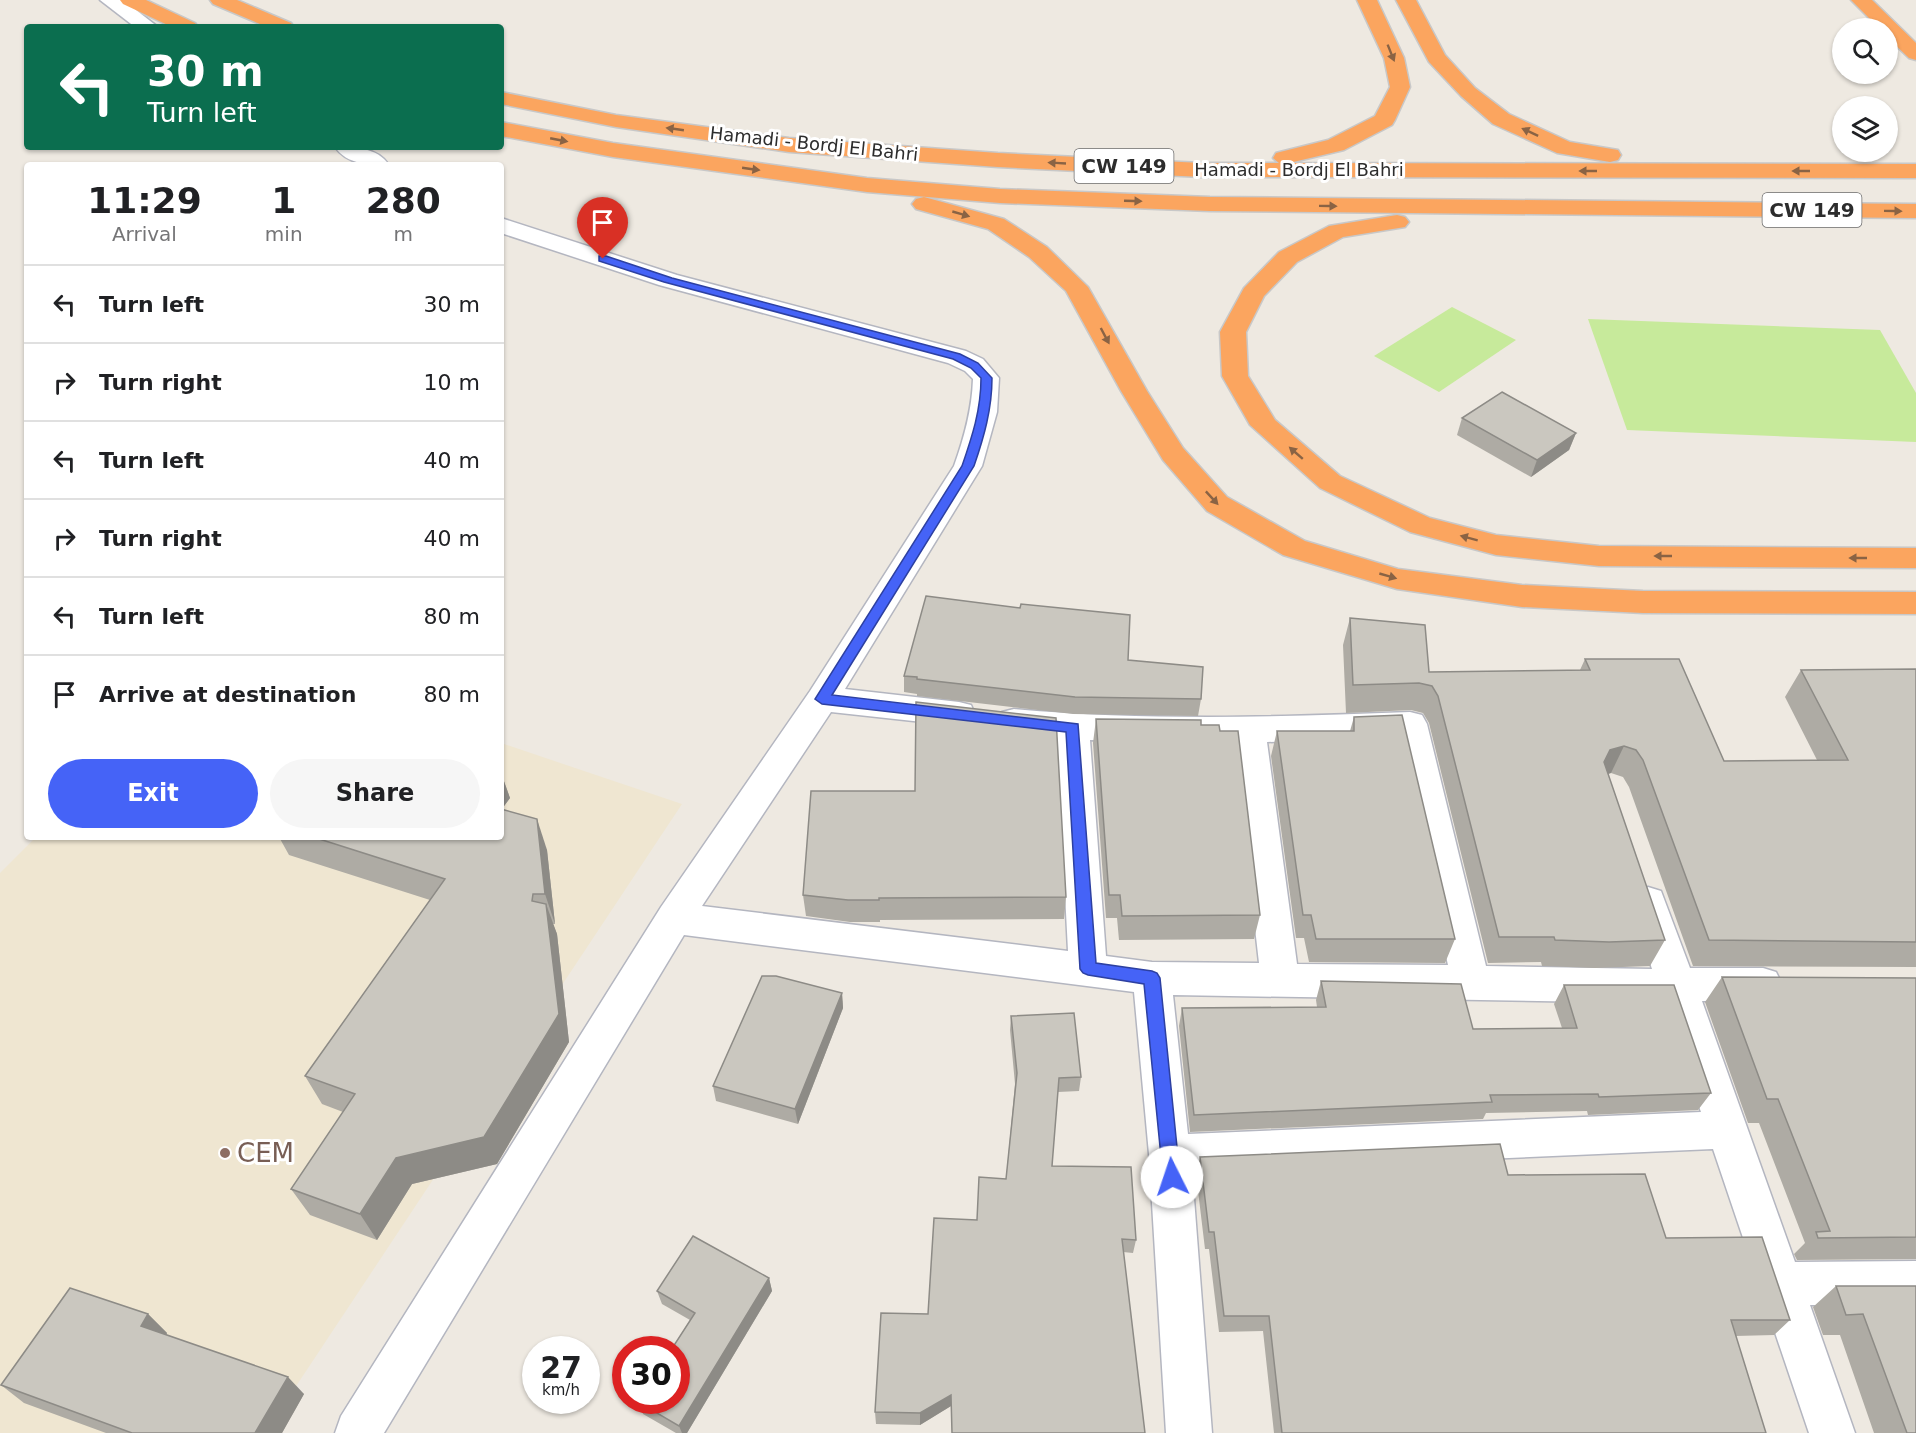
<!DOCTYPE html>
<style>
body{margin:0;font-family:"DejaVu Sans",sans-serif;background:#f6f6f6;color:#202124;height:100vh;display:flex;flex-direction:column;font-size:22px;white-space:nowrap}
*{box-sizing:border-box;margin:0}
p{font-size:20px;color:#757577}
.icon{flex:none;width:33px;height:33px;fill:none;stroke:currentColor;stroke-width:2;stroke-linecap:round;stroke-linejoin:round}
.map{position:relative;flex:1;overflow:hidden}
.panel{position:absolute;left:24px;top:162px;width:480px;height:678px;display:flex;flex-direction:column;background:#fff;border-radius:6px;box-shadow:0 2px 4px #0004}
.panel>*{flex:none}
.hud{position:absolute;left:24px;top:24px;width:480px;height:126px;border-radius:6px;box-shadow:0 2px 4px #0004;background:#0b6e4f;color:#fff;overflow:hidden}
.buttons{position:absolute;left:1832px;top:18px;display:grid;gap:12px}
.buttons a{display:grid;place-items:center;width:66px;height:66px;border-radius:50%;background:#fff;box-shadow:0 2px 4px #0004;font-size:30px}
.speed{position:absolute;left:522px;top:1336px;display:flex;gap:12px;font-size:30px;font-weight:700;text-align:center}
.speed>*{display:grid;place-content:center;width:78px;height:78px;border-radius:50%;background:#fff;box-shadow:0 2px 4px #0004;line-height:1}
.speed small{font-size:15px;font-weight:400}
.speed .limit{border:9px solid #d22;background:#fff;color:#111}
.pin{position:absolute;display:grid;place-items:center;width:51px;height:51px;color:#fff;margin:-62px -26px;border-radius:50% 50% 50% 0;rotate:-45deg;box-shadow:0 0 6px #0007}
.pin .icon{rotate:45deg}
.me{position:absolute;width:66px;margin:-33px;rotate:356deg;stroke-linejoin:round;filter:drop-shadow(0 0 4px #0008)}
.turn{display:flex;align-items:center;gap:21px;height:126px;padding:0 24px;font-size:27px}
.turn .icon{width:78px;height:78px;stroke-width:2.5}
.turn b{display:block;font-size:42px;line-height:51px}
.eta{display:flex;justify-content:space-evenly;align-items:center;height:102px;text-align:center}
.eta b{font-size:36px;font-weight:700;line-height:42px}
.cta{display:flex;gap:12px;margin-top:auto;padding:12px 24px}
.cta a{flex:1;height:69px;border-radius:36px;background:#4563f7;color:#fff;font-size:24px;font-weight:700;line-height:69px;text-align:center}
.cta a+a{background:#f6f6f6;color:#202124}
ul{padding:0;list-style:none}
li{display:flex;align-items:center;gap:18px;height:78px;padding:0 24px;border-top:2px solid #e0e0e0}
li div{flex:1}
li b{display:block;font-size:22px}
li em{font-style:normal}
.map>svg:first-child{display:block}
.education{fill:#efe6d1}
.pitch{fill:#c7ea9b}
.lines{fill:none;stroke-linecap:round;stroke-linejoin:round}
.street-casing{stroke:#b4b6c0;stroke-width:3}
.highway-casing{stroke:#c8c8c8;stroke-width:3}
.street{fill:#fff;fill-rule:evenodd}
.highway{fill:#fba55f;fill-rule:evenodd}
.wall{fill:#aeaba4}
.shaded-wall{fill:#8d8b86}
.building{fill:#cac7bf;stroke:#8d8b86;stroke-width:1.5}
.oneway{fill:#8a6344}
.route{fill:#4563f7;stroke:#2d40a1;stroke-width:1.5}
.education-dot{fill:#8d6e63;stroke:#fff;stroke-width:2}
.labels{text-anchor:middle;stroke-width:6;stroke-linejoin:round;paint-order:stroke}
.far-street-label{font-size:18px;fill:#2d2d2d;stroke:#fff}
.shield{fill:#fff;stroke:#6c6c6c;stroke-width:1.5}
.shield-label{font-size:20px;font-weight:bold;fill:#2d2d2d}
.near-education-label{font-size:26px;fill:#785e54;stroke:#fff;text-anchor:start}
</style>
<div class="map">
<svg width="1916" height="1433" viewBox="0 0 1916 1433">
<rect width="100%" height="100%" fill="#eee9e1"/>
<!-- education -->
<polygon class="education" points="501,743 682,804 265,1433 0,1433 0,873 36,837 501,837"/>
<!-- pitch -->
<g class="pitch">
<polygon points="1452,307 1516,340 1439,392 1374,356"/>
<polygon points="1588,319 1880,330 1916,393 1916,442 1627,430"/>
</g>
<g class="lines">
<!-- street casing -->
<g class="street-casing">
<g id="street">
<polygon points="100,0 123,0 158,27 135,27"/>
<path d="M335,147C354,147 377,147 389,165C370,165 347,165 335,147Z"/>
<path d="M501,218L677,275L966,351L983,359L999,378L997,412L982,466L845,689L959,702L971,705L975,714L971,723L959,726L831,712L702,906L1068,951L1057,737L1014,733L1002,730L997,721L1002,712L1014,709C1146,721 1278,717 1410,712L1422,715L1427,724L1486,966L1652,969L1630,902L1635,891L1648,887L1661,891L1690,968H1763L1776,972L1782,984L1776,996L1763,1000L1702,1001L1795,1262L1916,1261V1305H1810L1855,1433H1809L1713,1149L1192,1172L1212,1433H1166L1149,1154L1134,992L684,935L384,1433H335L341,1416L661,907L810,691L954,466C964,438 972,410 973,379L965,371L948,363L659,285L501,233ZM1396,737L1448,965L1297,964L1267,742ZM1090,740L1234,743L1259,963L1152,962L1106,956ZM1173,995L1595,1002H1663L1701,1112L1188,1134Z"/>
</g>
</g>
<!-- highway casing -->
<g class="highway-casing">
<g id="highway">
<polygon points="120,0 146,0 195,23 198,27 172,27 123,4"/>
<polygon points="210,0 237,0 291,23 294,27 267,27 213,4"/>
<polygon points="1357,0 1377,0 1404,58 1410,87 1395,120 1392,125 1344,150 1289,163 1916,164 1916,178 1202,177 998,167 789,152 616,127 501,104 501,92 616,115 789,138 998,153 1202,163 1279,163 1273,158 1276,153 1328,140 1375,116 1390,87 1384,58"/>
<polygon points="1396,0 1416,0 1445,55 1475,88 1509,114 1570,142 1618,150 1621,155 1618,160 1610,162 1557,153 1493,124 1461,96 1429,62"/>
<polygon points="1851,0 1872,0 1916,43 1916,60 1909,58 1887,37 1887,28 1879,28"/>
<polygon points="501,122 613,143 867,178 1000,189 1210,197 1916,204 1916,218 1210,211 1000,203 867,192 613,157 501,136"/>
<polygon points="924,197 1004,219 1047,247 1088,287 1147,391 1183,448 1227,497 1305,541 1398,569 1522,585 1643,591 1916,592 1916,614 1643,613 1522,607 1397,589 1283,555 1207,511 1163,460 1121,391 1066,291 1029,257 988,229 916,209 912,204 916,199"/>
<polygon points="1397,215 1405,217 1409,222 1405,227 1343,237 1297,262 1264,296 1246,332 1248,376 1275,420 1340,476 1430,518 1496,535 1599,546 1916,548 1916,568 1599,566 1496,555 1410,532 1320,488 1250,425 1222,376 1220,332 1244,288 1279,252 1329,226"/>
</g>
</g>
<!-- street -->
<use href="#street" class="street"/>
<!-- highway -->
<use href="#highway" class="highway"/>
</g>
<!-- wall -->
<g class="wall">
<polygon points="1462,418 1576,433 1569,450 1531,477 1457,435"/>
<polygon points="1350,618 1429,672 1580,670 1585,659 1724,761 1817,760 1785,697 1801,670 1916,669 1916,967 1693,966 1629,787 1623,777 1611,773 1608,774 1665,940 1650,966 1595,968 1542,966 1541,962 1488,963 1429,723 1423,713 1411,710 1346,713 1343,645"/>
<polygon points="1128,660 1201,699 1198,716 1073,714 917,696 917,694 904,692 904,676"/>
<polygon points="1354,717 1455,939 1445,963 1309,962 1304,938 1296,938 1271,756 1277,731 1350,731"/>
<polygon points="1096,719 1201,725 1260,915 1254,939 1119,940 1117,918 1106,918 1093,743"/>
<polygon points="501,773 510,798 502,809 547,850 555,924 553,924 557,934 569,1042 497,1164 412,1184 377,1240 310,1215 291,1189 343,1112 322,1104 305,1076 430,900 289,855 279,837 501,837"/>
<polygon points="803,895 1066,897 1064,919 880,920 880,922 850,922 806,916"/>
<polygon points="1722,977 1916,978 1916,1259 1797,1260 1794,1254 1805,1243 1759,1123 1748,1123 1705,1002"/>
<polygon points="1321,981 1473,1029 1562,1028 1554,1004 1564,985 1711,1093 1698,1110 1588,1115 1587,1111 1486,1113 1483,1119 1190,1132 1179,1026 1182,1008 1317,1007 1316,1000"/>
<polygon points="842,993 843,1008 798,1124 716,1101 713,1086"/>
<polygon points="1011,1016 1081,1077 1079,1091 1058,1092 1052,1166 1136,1240 1133,1253 1123,1252 951,1406 920,1425 876,1424 875,1412 928,1314 977,1220 1006,1179 1015,1084 1010,1030"/>
<polygon points="1200,1157 1508,1175 1666,1238 1790,1320 1774,1335 1735,1336 1766,1433 1274,1433 1263,1331 1219,1332 1209,1249 1205,1249 1196,1174"/>
<polygon points="769,1278 772,1291 687,1433 676,1433 643,1414 638,1402 690,1320 662,1304 657,1291"/>
<polygon points="1836,1286 1916,1286 1916,1433 1874,1433 1840,1335 1823,1335 1813,1307"/>
<polygon points="148,1314 167,1333 166,1335 304,1394 282,1433 106,1433 24,1403 1,1385"/>
</g>
<!-- shaded-wall -->
<g class="shaded-wall">
<polygon points="1576,433 1569,450 1531,477 1537,460"/>
<polygon points="1624,746 1611,773 1597,777 1610,750"/>
<polygon points="501,773 510,798 501,810"/>
<polygon points="537,819 547,850 555,924 545,894"/>
<polygon points="546,904 557,934 569,1042 497,1164 412,1184 377,1240 360,1214 396,1158"/>
<polygon points="842,993 843,1008 798,1124 795,1109"/>
<polygon points="769,1278 772,1291 687,1433 682,1433 679,1426"/>
<polygon points="148,1314 167,1333 160,1345 141,1326"/>
<polygon points="288,1377 304,1394 282,1433 255,1433"/>
<polygon points="951,1395 951,1406 920,1425 920,1413"/>
</g>
<!-- building -->
<g class="building">
<polygon points="1502,392 1576,433 1537,460 1462,418"/>
<polygon points="926,596 1020,608 1021,604 1130,615 1128,660 1203,667 1201,699 1075,697 917,679 917,677 904,676"/>
<polygon points="1350,618 1425,625 1429,672 1590,670 1585,659 1679,659 1724,761 1848,760 1801,670 1916,669 1916,942 1709,940 1643,760 1636,750 1624,746 1610,750 1604,762 1665,940 1609,942 1555,940 1554,937 1499,937 1438,696 1432,686 1419,683 1353,685"/>
<polygon points="916,702 1056,718 1066,897 879,898 879,900 848,900 803,895 811,791 915,791"/>
<polygon points="1402,715 1455,939 1316,939 1311,915 1303,915 1277,731 1354,731 1354,717"/>
<polygon points="1096,719 1201,720 1201,725 1219,725 1220,731 1238,731 1260,915 1122,916 1120,895 1109,895"/>
<polygon points="501,809 537,819 545,894 533,894 532,901 546,904 559,1014 484,1137 396,1158 360,1214 291,1189 355,1094 305,1076 445,879 313,837 501,837"/>
<polygon points="762,976 776,976 842,993 795,1109 713,1086"/>
<polygon points="1722,977 1916,978 1916,1237 1818,1238 1816,1232 1830,1231 1778,1099 1767,1099"/>
<polygon points="1321,981 1461,984 1473,1029 1577,1028 1564,985 1674,985 1711,1093 1599,1097 1598,1094 1490,1095 1492,1102 1194,1115 1182,1008 1326,1007"/>
<polygon points="1074,1013 1081,1077 1059,1078 1052,1166 1131,1167 1136,1240 1122,1239 1145,1433 952,1433 951,1395 920,1413 875,1412 881,1313 928,1314 934,1218 977,1220 979,1177 1006,1179 1017,1073 1011,1016"/>
<polygon points="1500,1144 1508,1175 1645,1174 1666,1238 1762,1237 1790,1320 1731,1320 1766,1433 1282,1433 1269,1316 1224,1316 1214,1232 1209,1232 1200,1157"/>
<polygon points="693,1236 769,1278 679,1426 638,1402 676,1401 676,1350 671,1350 695,1313 657,1291"/>
<polygon points="1836,1286 1916,1286 1916,1433 1907,1433 1863,1314 1846,1315"/>
<polygon points="70,1288 148,1314 141,1326 288,1377 255,1433 132,1433 1,1385"/>
</g>
<!-- one-way arrows -->
<defs><path id="oneway-solid" d="M-6-.8H1V-3.2L6.5 0L1 3.2V.8H-6Z" transform="scale(1.5)"/></defs>
<g class="oneway">
<use href="#oneway-solid" transform="translate(1391 53) rotate(68)"/>
<use href="#oneway-solid" transform="translate(675 129) rotate(-172)"/>
<use href="#oneway-solid" transform="translate(1530 132) rotate(-155)"/>
<use href="#oneway-solid" transform="translate(559 140) rotate(11)"/>
<use href="#oneway-solid" transform="translate(1057 163) rotate(-177)"/>
<use href="#oneway-solid" transform="translate(751 169) rotate(8)"/>
<use href="#oneway-solid" transform="translate(1588 171) rotate(-180)"/>
<use href="#oneway-solid" transform="translate(1801 171) rotate(180)"/>
<use href="#oneway-solid" transform="translate(1133 201) rotate(2)"/>
<use href="#oneway-solid" transform="translate(1328 206) rotate(1)"/>
<use href="#oneway-solid" transform="translate(1893 211) rotate(1)"/>
<use href="#oneway-solid" transform="translate(961 214) rotate(16)"/>
<use href="#oneway-solid" transform="translate(1105 336) rotate(62)"/>
<use href="#oneway-solid" transform="translate(1296 453) rotate(-139)"/>
<use href="#oneway-solid" transform="translate(1212 498) rotate(47)"/>
<use href="#oneway-solid" transform="translate(1469 538) rotate(-165)"/>
<use href="#oneway-solid" transform="translate(1663 556) rotate(-180)"/>
<use href="#oneway-solid" transform="translate(1858 558) rotate(-180)"/>
<use href="#oneway-solid" transform="translate(1388 576) rotate(16)"/>
</g>
<!-- route -->
<path class="route" d="M599,256H606L672,278L960,354L978,363L992,378C992,409 984,437 974,466L832,695L1078,724L1096,963L1152,971L1157,973L1160,978L1180,1177L1178,1183L1172,1185L1165,1183L1163,1177L1144,984L1088,975L1083,973L1080,969L1066,732L822,704L815,699L962,466C972,437 981,410 981,378L971,368L953,359L664,282L599,261Z"/>
<!-- markers -->
<circle class="education-dot" cx="225" cy="1153" r="6"/>
<g class="labels">
<!-- far-street labels -->
<g class="far-street-label">
<text transform="translate(814 144) rotate(6)" y="6">Hamadi - Bordj El Bahri</text>
<text x="1299" y="176">Hamadi - Bordj El Bahri</text>
</g>
<!-- shield labels -->
<g class="shield">
<rect x="1074.5" y="149" width="99" height="34" rx="4.5"/>
<rect x="1762.5" y="193" width="99" height="34" rx="4.5"/>
</g>
<g class="shield-label">
<text x="1124" y="173">CW 149</text>
<text x="1812" y="217">CW 149</text>
</g>
<!-- near-education labels -->
<g class="near-education-label">
<text x="237" y="1162">CEM</text>
</g>
</g>
</svg>
<div class="buttons">
<a><svg class="icon" aria-label="search" viewBox="0 0 24 24"><circle cx="10" cy="10" r="6"/><path d="M15 15l6 6"/></svg></a>
<a><svg class="icon" aria-label="layers" viewBox="0 0 24 24"><path d="M12 4l9 5-9 5-9-5zM3 14l9 5 9-5"/></svg></a>
</div>
<div class="speed"><div>27<small>km/h</small></div><div class="limit">30</div></div>
<div class="pin" style="left:603px;top:259px;background:#d93025"><svg class="icon" aria-label="arrive" viewBox="0 0 24 24"><path d="M6 21V4h12l-3 4 3 4H6"/></svg></div>
<svg class="me" style="left:1172px;top:1177px" viewBox="-20 -20 40 40"><circle r="19" fill="#fff"/><path d="M0-13L10 11 0 6-10 11z" fill="#4563f7"/></svg>
<div class="hud">
<div class="turn"><svg class="icon" aria-label="left" viewBox="0 0 24 24"><path d="M17 20v-9H6M10 6l-5 5 5 5"/></svg><div><b>30 m</b>Turn left</div></div>
</div>
<section class="panel">
<div class="eta">
<div><b>11:29</b><p>Arrival</p></div>
<div><b>1</b><p>min</p></div>
<div><b>280</b><p>m</p></div>
</div>
<ul>
<li><svg class="icon" aria-label="left" viewBox="0 0 24 24"><path d="M17 20v-9H6M10 6l-5 5 5 5"/></svg><div><b>Turn left</b></div><em>30 m</em></li>
<li><svg class="icon" aria-label="right" viewBox="0 0 24 24"><path d="M7 20v-9h11M14 6l5 5-5 5"/></svg><div><b>Turn right</b></div><em>10 m</em></li>
<li><svg class="icon" aria-label="left" viewBox="0 0 24 24"><path d="M17 20v-9H6M10 6l-5 5 5 5"/></svg><div><b>Turn left</b></div><em>40 m</em></li>
<li><svg class="icon" aria-label="right" viewBox="0 0 24 24"><path d="M7 20v-9h11M14 6l5 5-5 5"/></svg><div><b>Turn right</b></div><em>40 m</em></li>
<li><svg class="icon" aria-label="left" viewBox="0 0 24 24"><path d="M17 20v-9H6M10 6l-5 5 5 5"/></svg><div><b>Turn left</b></div><em>80 m</em></li>
<li><svg class="icon" aria-label="arrive" viewBox="0 0 24 24"><path d="M6 21V4h12l-3 4 3 4H6"/></svg><div><b>Arrive at destination</b></div><em>80 m</em></li>
</ul>
<div class="cta"><a>Exit</a><a>Share</a></div>
</section>
</div>
